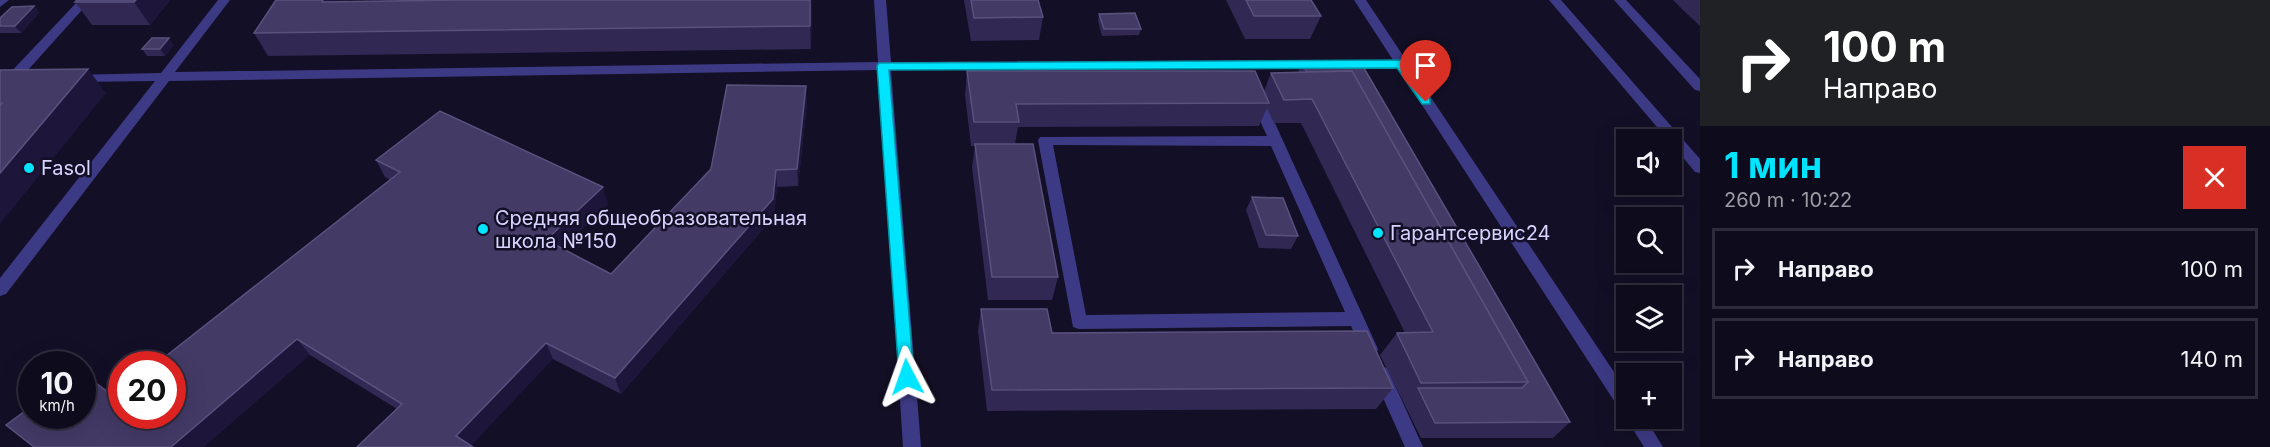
<!DOCTYPE html>
<html lang="ru">
<meta charset="utf-8">
<style>
body{margin:0;font-family:Inter,sans-serif;background:#1c1929;color:#f1f3f6;height:100vh;display:flex;flex-direction:column;font-size:22px;white-space:nowrap}
*{box-sizing:border-box;margin:0}
p{font-size:20px;color:#9b9ba3}
.icon{flex:none;width:33px;height:33px;fill:none;stroke:currentColor;stroke-width:2;stroke-linecap:round;stroke-linejoin:round}
.map{position:relative;flex:1;overflow:hidden}
.panel{display:flex;flex-direction:column;background:#0e0b1c;width:570px}
.panel>*{flex:none}
.banner{background:#202124;color:#fff;overflow:hidden}
.controls{position:absolute;left:1616px;top:129px;display:grid;gap:12px}
.controls a{display:grid;place-items:center;width:66px;height:66px;border-radius:0px;background:#0e0b1c;box-shadow:0 6px 24px #0002,0 0 0 2px #2e2b3b;font-size:30px}
.speed{position:absolute;left:18px;top:351px;display:flex;gap:12px;font-size:30px;font-weight:700;text-align:center}
.speed>*{display:grid;place-content:center;width:78px;height:78px;border-radius:50%;background:#0e0b1c;box-shadow:0 6px 24px #0002,0 0 0 2px #2e2b3b;line-height:1}
.speed small{font-size:15px;font-weight:400}
.speed .limit{border:9px solid #d22;background:#fff;color:#111}
.pin{position:absolute;display:grid;place-items:center;width:51px;height:51px;color:#fff;margin:-62px -26px;border-radius:50% 50% 50% 0;rotate:-45deg;box-shadow:0 0 6px #0007}
.pin .icon{rotate:45deg}
.me{position:absolute;width:66px;margin:-33px;rotate:356deg;stroke-linejoin:round;filter:drop-shadow(0 0 4px #0008)}
.turn{display:flex;align-items:center;gap:21px;height:126px;padding:0 24px;font-size:27px}
.turn .icon{width:78px;height:78px;stroke-width:2.5}
.turn b{display:block;font-size:42px;line-height:51px}
.round{display:grid;place-items:center;flex:none;width:63px;height:63px;border-radius:0px;background:#1c1929}
.overview{display:flex;align-items:center;justify-content:space-between;height:102px;padding:0 24px}
h1{font-size:36px;font-weight:700;line-height:45px;color:#00e5ff}
ul{padding:0;list-style:none}
li{display:flex;align-items:center;gap:18px;height:81px;margin:0 12px 9px;padding:0 12px;border:3px solid #2e2b3b;border-radius:0px}
li div{flex:1}
li b{display:block;font-size:22px}
li em{font-style:normal}
main{display:flex;flex:1;min-height:0}
.map>svg:first-child{display:block}
.lines{fill:none;stroke-linecap:round;stroke-linejoin:round}
.service{fill:#3d3a85;fill-rule:evenodd}
.tertiary{fill:#3d3a85;fill-rule:evenodd}
.wall{fill:#312854}
.shaded-wall{fill:#1d163a}
.building{fill:#433a66;stroke:#5a527e;stroke-width:1.5}
.route{fill:#00e5ff;stroke:#0095a6;stroke-width:1.5}
.poi-dot{fill:#00e5ff;stroke:#130f26;stroke-width:2}
.labels{text-anchor:middle;stroke-width:5;stroke-linejoin:round;paint-order:stroke}
.poi-label{font-size:20px;fill:#d9d4ff;stroke:#130f26;text-anchor:start}
</style>
<main>
<div class="map">
<svg width="1700" height="447" viewBox="0 0 1700 447">
<rect width="100%" height="100%" fill="#130f26"/>
<g class="lines">
<!-- service -->
<g class="service">
<polygon points="0,0 9,0 0,7"/>
<polygon points="79,0 91,0 18,81 8,81 7,78 8,75"/>
<polygon points="218,0 230,0 175,72 878,62 874,0 886,0 891,62 1393,60 1354,0 1366,0 1626,390 1626,413 1620,410 1398,68 891,70 921,447 903,447 879,70 169,81 6,294 0,296 0,278 155,81 75,82 70,81 69,78 70,75 161,73"/>
<polygon points="1614,0 1626,0 1700,79 1700,91 1695,90"/>
<path d="M1256,93L1263,97L1378,349L1376,354L1370,356L1364,354L1351,326L1079,329L1073,327L1038,140L1040,137L1267,136L1249,97ZM1053,145L1271,146L1345,312L1086,315Z"/>
<polygon points="1381,366 1387,368 1423,447 1405,447 1372,373 1375,368"/>
<polygon points="1626,418 1645,418 1663,447 1644,447"/>
</g>
<!-- tertiary -->
<polygon class="tertiary" points="1549,0 1561,0 1700,159 1700,173 1695,172 1671,143 1671,140 1668,140"/>
</g>
<!-- wall -->
<g class="wall">
<polygon points="77,0 170,0 150,25 92,25 75,2"/>
<polygon points="276,0 348,0 347,1 457,0 812,0 811,49 268,56 254,33"/>
<polygon points="964,0 1038,0 1043,17 1039,40 971,41"/>
<polygon points="1226,0 1311,0 1321,16 1310,39 1245,39"/>
<polygon points="1673,0 1700,0 1700,26 1684,11"/>
<polygon points="34,6 39,13 21,33 0,33 0,18"/>
<polygon points="1099,14 1141,29 1139,35 1102,36 1098,21"/>
<polygon points="174,45 165,56 147,56 142,49"/>
<polygon points="1302,63 1570,422 1553,438 1421,438 1380,355 1397,333 1405,333 1301,123 1274,123 1267,108 1259,126 1018,127 1015,144 1058,277 1052,300 988,300 972,167 975,146 971,146 965,95 967,71 1264,91 1271,73 1298,72"/>
<polygon points="807,103 798,186 777,187 774,216 621,394 553,359 397,409 310,355 115,397 390,180 385,177 376,160 608,204 561,248 611,274"/>
<polygon points="1252,197 1298,236 1291,249 1259,248 1246,210"/>
<polygon points="981,309 1052,333 1393,388 1376,409 987,411 978,331"/>
</g>
<!-- shaded-wall -->
<g class="shaded-wall">
<polygon points="136,0 170,0 150,25 134,2"/>
<polygon points="323,0 348,0 334,24 322,2"/>
<polygon points="810,0 812,0 811,49 810,26"/>
<polygon points="34,6 39,13 21,33 15,26"/>
<polygon points="169,38 174,45 165,56 160,49"/>
<polygon points="88,69 106,93 0,224 0,173"/>
<polygon points="806,86 807,103 798,186 797,169"/>
<polygon points="776,170 777,187 774,216 621,394 615,378"/>
<polygon points="603,187 608,204 552,256 546,240"/>
<polygon points="297,339 310,355 204,447 171,447"/>
<polygon points="546,343 553,359 470,447 456,436"/>
</g>
<!-- building -->
<g class="building">
<polygon points="77,0 136,0 134,2 75,2"/>
<polygon points="276,0 323,0 322,2 457,0 810,0 810,26 254,33"/>
<polygon points="971,0 1038,0 1043,17 974,18"/>
<polygon points="1246,0 1311,0 1321,16 1254,16"/>
<polygon points="34,6 15,26 0,26 0,18 12,7"/>
<polygon points="1135,13 1141,29 1104,29 1099,14"/>
<polygon points="152,38 169,38 160,49 142,49"/>
<polygon points="1302,63 1361,63 1570,422 1435,423 1418,388 1522,388 1528,382 1352,71 1307,72"/>
<polygon points="88,69 0,173 0,105 2,103 0,103 0,70"/>
<polygon points="967,71 1255,71 1269,103 1016,104 1019,122 974,122"/>
<polygon points="1352,71 1528,382 1421,383 1397,333 1433,332 1312,99 1284,100 1271,73"/>
<polygon points="727,85 806,86 797,169 776,170 773,199 615,378 546,343 456,436 473,447 357,447 402,404 297,339 171,447 34,447 6,425 32,406 32,416 82,416 82,373 115,397 122,392 122,416 172,416 172,364 156,364 400,172 376,160 440,111 603,187 546,240 611,274 711,169"/>
<polygon points="975,144 1033,144 1058,277 992,277"/>
<polygon points="1252,197 1283,198 1298,236 1266,235"/>
<polygon points="981,309 1047,309 1052,333 1367,331 1393,388 992,390"/>
</g>
<!-- route -->
<polygon class="route" points="1401,60 1405,61 1430,99 1430,104 1422,104 1397,68 889,70 914,377 912,382 907,384 901,382 899,377 877,66 879,63"/>
<!-- markers -->
<g class="poi-dot">
<circle cx="29" cy="168" r="6"/>
<circle cx="483" cy="229" r="6"/>
<circle cx="1378" cy="233" r="6"/>
</g>
<g class="labels">
<!-- poi labels -->
<g class="poi-label">
<text x="41" y="175">Fasol</text>
<text x="495" y="225">Средняя общеобразовательная<tspan x="495" dy="23">школа №150</tspan></text>
<text x="1390" y="240">Гарантсервис24</text>
</g>
</g>
</svg>
<div class="controls">
<a><svg class="icon" aria-label="sound" viewBox="0 0 24 24"><path d="M4 9h4l5-4v14l-5-4H4zM17 9q2 3 0 6"/></svg></a>
<a><svg class="icon" aria-label="search" viewBox="0 0 24 24"><circle cx="10" cy="10" r="6"/><path d="M15 15l6 6"/></svg></a>
<a><svg class="icon" aria-label="layers" viewBox="0 0 24 24"><path d="M12 4l9 5-9 5-9-5zM3 14l9 5 9-5"/></svg></a>
<a>+</a>
</div>
<div class="speed"><div>10<small>km/h</small></div><div class="limit">20</div></div>
<div class="pin" style="left:1426px;top:102px;background:#d93025"><svg class="icon" aria-label="arrive" viewBox="0 0 24 24"><path d="M6 21V4h12l-3 4 3 4H6"/></svg></div>
<svg class="me" style="left:907px;top:377px" viewBox="-20 -20 40 40"><path d="M0-17L14 15 0 8-14 15z" fill="#00e5ff" stroke="#fff" stroke-width="4"/></svg>
</div>
<section class="panel">
<div class="banner">
<div class="turn"><svg class="icon" aria-label="right" viewBox="0 0 24 24"><path d="M7 20v-9h11M14 6l5 5-5 5"/></svg><div><b>100 m</b>Направо</div></div>
</div>
<div class="overview"><div><h1>1 мин</h1><p>260 m · 10:22</p></div><a class="round" style="background:#d93025;color:#fff"><svg class="icon" aria-label="close" viewBox="0 0 24 24"><path d="M6 6l12 12M18 6L6 18"/></svg></a></div>
<ul>
<li><svg class="icon" aria-label="right" viewBox="0 0 24 24"><path d="M7 20v-9h11M14 6l5 5-5 5"/></svg><div><b>Направо</b></div><em>100 m</em></li>
<li><svg class="icon" aria-label="right" viewBox="0 0 24 24"><path d="M7 20v-9h11M14 6l5 5-5 5"/></svg><div><b>Направо</b></div><em>140 m</em></li>
</ul>
</section>
</main>
